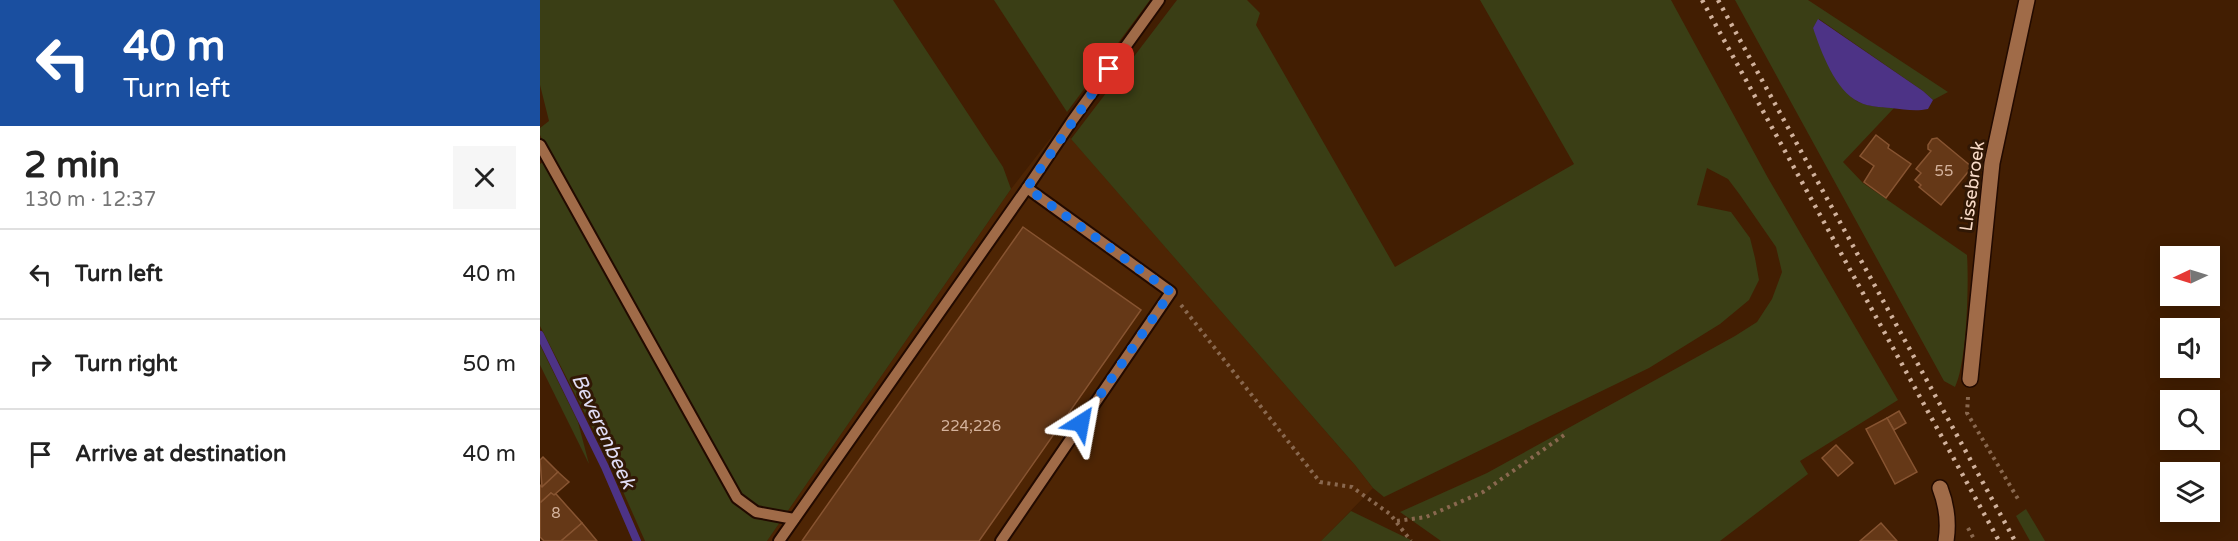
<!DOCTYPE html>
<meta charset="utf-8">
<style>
body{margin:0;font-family:"Varela Round",sans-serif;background:#f6f6f6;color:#222;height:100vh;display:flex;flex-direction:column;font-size:22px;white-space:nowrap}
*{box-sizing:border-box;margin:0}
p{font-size:20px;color:#767676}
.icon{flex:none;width:33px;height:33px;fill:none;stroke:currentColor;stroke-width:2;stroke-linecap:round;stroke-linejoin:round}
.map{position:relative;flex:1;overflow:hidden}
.sheet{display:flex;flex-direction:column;background:#fff;width:540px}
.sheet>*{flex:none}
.top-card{background:#1a4fa0;color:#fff;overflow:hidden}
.needle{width:39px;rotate:266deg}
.tools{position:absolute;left:1620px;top:246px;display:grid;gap:12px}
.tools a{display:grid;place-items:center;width:60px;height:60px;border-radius:0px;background:#fff;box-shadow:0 3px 15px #0003;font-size:30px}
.pin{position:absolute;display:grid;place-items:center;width:51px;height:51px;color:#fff;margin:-26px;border-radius:12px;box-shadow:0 3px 9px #0006}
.me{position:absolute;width:66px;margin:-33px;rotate:34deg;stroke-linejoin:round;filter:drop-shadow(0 0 4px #0008)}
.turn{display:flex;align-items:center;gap:21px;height:126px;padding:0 24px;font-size:27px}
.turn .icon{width:78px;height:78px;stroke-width:2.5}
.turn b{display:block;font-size:42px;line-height:51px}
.round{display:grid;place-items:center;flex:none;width:63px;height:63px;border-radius:0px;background:#f6f6f6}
.headline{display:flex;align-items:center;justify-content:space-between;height:102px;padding:0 24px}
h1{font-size:36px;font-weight:700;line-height:45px}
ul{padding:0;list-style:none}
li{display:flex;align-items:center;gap:18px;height:90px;padding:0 24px;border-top:2px solid #e0e0e0}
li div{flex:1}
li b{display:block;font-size:22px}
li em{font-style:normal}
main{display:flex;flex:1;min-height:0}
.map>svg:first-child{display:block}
.built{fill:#4e2504}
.green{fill:#3a3e15}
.water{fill:#4d3386}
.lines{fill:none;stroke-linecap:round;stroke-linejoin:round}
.stream{stroke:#4d3386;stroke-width:8}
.building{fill:#653817;stroke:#875431;stroke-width:1.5}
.service-casing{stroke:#220a00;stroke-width:14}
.minor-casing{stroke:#220a00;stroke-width:18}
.path{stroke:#89684f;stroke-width:4;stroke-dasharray:3 4.5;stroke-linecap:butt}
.service{stroke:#a06b48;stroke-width:10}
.minor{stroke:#a06b48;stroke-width:15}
.rail{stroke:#d1b29d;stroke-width:4.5;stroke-dasharray:3 6;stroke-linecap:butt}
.route{stroke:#1a73e8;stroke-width:10;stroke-dasharray:0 18}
.labels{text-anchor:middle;stroke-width:6;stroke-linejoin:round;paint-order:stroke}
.number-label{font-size:15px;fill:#d4b29c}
.street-label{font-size:18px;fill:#f9dbc8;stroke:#311805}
.water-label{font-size:20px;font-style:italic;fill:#e0dcf4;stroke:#311805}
</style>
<main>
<section class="sheet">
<div class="top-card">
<div class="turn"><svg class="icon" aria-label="left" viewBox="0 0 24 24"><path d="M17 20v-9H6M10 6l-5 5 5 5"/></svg><div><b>40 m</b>Turn left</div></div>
</div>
<div class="headline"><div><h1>2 min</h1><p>130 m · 12:37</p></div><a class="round"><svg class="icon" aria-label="close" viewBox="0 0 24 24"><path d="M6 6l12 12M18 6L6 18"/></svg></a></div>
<ul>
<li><svg class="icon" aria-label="left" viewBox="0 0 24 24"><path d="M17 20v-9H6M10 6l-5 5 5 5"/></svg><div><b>Turn left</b></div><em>40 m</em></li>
<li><svg class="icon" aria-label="right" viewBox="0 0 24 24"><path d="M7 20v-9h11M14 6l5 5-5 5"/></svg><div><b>Turn right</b></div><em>50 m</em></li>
<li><svg class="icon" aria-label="arrive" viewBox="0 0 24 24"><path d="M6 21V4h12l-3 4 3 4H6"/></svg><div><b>Arrive at destination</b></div><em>40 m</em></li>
</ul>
</section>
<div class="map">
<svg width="1698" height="541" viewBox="0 0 1698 541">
<rect width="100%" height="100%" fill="#421e02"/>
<!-- built -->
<polygon class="built" points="520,126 815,465 833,488 781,541 227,541 471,189"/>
<!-- green -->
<g class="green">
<polygon points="0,0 353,0 463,167 471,189 227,541 105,541 69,460 0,326 0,164 11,157 0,135 0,128 9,121 0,85"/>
<polygon points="454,0 610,0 527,112"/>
<polygon points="637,0 707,0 720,13 716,25 855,267 1034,164 940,0 1131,0 1228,178 1358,400 1260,461 1268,474 1180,541 901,541 860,512 947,473 1195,336 1217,322 1232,299 1242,272 1236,247 1200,195 1188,179 1167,168 1157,205 1191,212 1210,238 1215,258 1219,280 1209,300 1180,324 1109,368 844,497 833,488 815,465 531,139"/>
<path d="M1195,0H1268L1408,92L1393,100L1383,91L1279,19L1273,28C1284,50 1298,94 1321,103C1331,107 1342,107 1354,108L1303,162L1323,183L1427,255C1429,283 1427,363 1415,387L1404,381Z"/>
<polygon points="0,345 38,422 49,464 0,365"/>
<polygon points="1486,509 1505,541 1490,541 1476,516"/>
<polygon points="811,511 873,541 781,541"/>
</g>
<!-- water -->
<path class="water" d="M1278,19L1383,91L1393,100L1388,109C1374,112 1364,109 1351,108C1340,107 1329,107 1319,102C1295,91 1281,51 1273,28Z"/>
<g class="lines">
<!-- stream -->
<polyline class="stream" points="0,335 65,467 97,541"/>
</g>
<!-- building -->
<g class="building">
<polygon points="1336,135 1349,145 1348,148 1371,164 1346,198 1324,182 1334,166 1320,156"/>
<polygon points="1397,138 1432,167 1401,205 1379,187 1381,185 1375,180 1381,173 1376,169 1391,151 1388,149 1388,145 1392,139"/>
<polygon points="483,227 601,310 439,541 262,541"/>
<polygon points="1359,411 1366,423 1354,430 1347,418"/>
<polygon points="1347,418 1377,472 1355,484 1326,429"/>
<polygon points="1296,445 1313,463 1298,476 1282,458"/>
<polygon points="3,457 18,472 2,487 0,460"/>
<polygon points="18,472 29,482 14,495 11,493 0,503 0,485 2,487"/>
<polygon points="11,493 14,495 16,494 42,523 21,541 4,541 0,537 0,503"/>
<polygon points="42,523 57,541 21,541"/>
<polygon points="1341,523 1357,541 1320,541"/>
</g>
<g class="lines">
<!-- service casing -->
<g class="service-casing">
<g id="service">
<polyline points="0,145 197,498 216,512 254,519"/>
<polyline points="239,541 487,188 532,121 619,0"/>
<polyline points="461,541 631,292 487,188"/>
</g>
</g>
<!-- minor casing -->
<g class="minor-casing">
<g id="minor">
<polyline points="1430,379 1452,163 1487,0"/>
<path d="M1400,488C1407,506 1409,522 1406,541"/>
</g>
</g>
<!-- path -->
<g class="path">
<polyline points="641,305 780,482 812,487 850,514 871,541"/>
<polyline points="1428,397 1427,413 1478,499"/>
<polyline points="857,521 886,517 943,492 1027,433"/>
<polyline points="1428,528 1435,541"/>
</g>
<!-- service -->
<use href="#service" class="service"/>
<!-- minor -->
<use href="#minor" class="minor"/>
<!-- rail -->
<g class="rail">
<polyline points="1162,0 1459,541"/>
<polyline points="1178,0 1475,541"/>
</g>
</g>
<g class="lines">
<!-- route -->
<polyline class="route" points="541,423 631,292 487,188 569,69"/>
</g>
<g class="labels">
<!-- number labels -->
<g class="number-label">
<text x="1404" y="176">55</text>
<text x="431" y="431">224;226</text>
<text x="16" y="518">8</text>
</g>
<!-- street labels -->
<g class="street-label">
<text transform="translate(1432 186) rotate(-82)" y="6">Lissebroek</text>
</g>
<!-- water labels -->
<g class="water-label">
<text transform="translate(64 431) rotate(65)" y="7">Beverenbeek</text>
</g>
</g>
</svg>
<div class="tools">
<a><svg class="needle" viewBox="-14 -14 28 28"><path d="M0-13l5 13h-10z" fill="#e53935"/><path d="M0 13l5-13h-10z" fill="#767676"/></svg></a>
<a><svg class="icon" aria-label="sound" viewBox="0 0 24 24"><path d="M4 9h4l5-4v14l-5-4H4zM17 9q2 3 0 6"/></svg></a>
<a><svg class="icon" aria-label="search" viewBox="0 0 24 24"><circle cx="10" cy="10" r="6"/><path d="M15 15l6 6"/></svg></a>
<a><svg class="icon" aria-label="layers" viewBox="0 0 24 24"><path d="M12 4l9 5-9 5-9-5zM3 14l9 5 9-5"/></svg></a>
</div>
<div class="pin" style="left:569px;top:69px;background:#d93025"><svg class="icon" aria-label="arrive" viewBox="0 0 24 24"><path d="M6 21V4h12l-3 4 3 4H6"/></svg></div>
<svg class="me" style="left:541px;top:423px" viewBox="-20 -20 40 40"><path d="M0-17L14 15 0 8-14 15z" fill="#1a73e8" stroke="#fff" stroke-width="4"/></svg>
</div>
</main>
